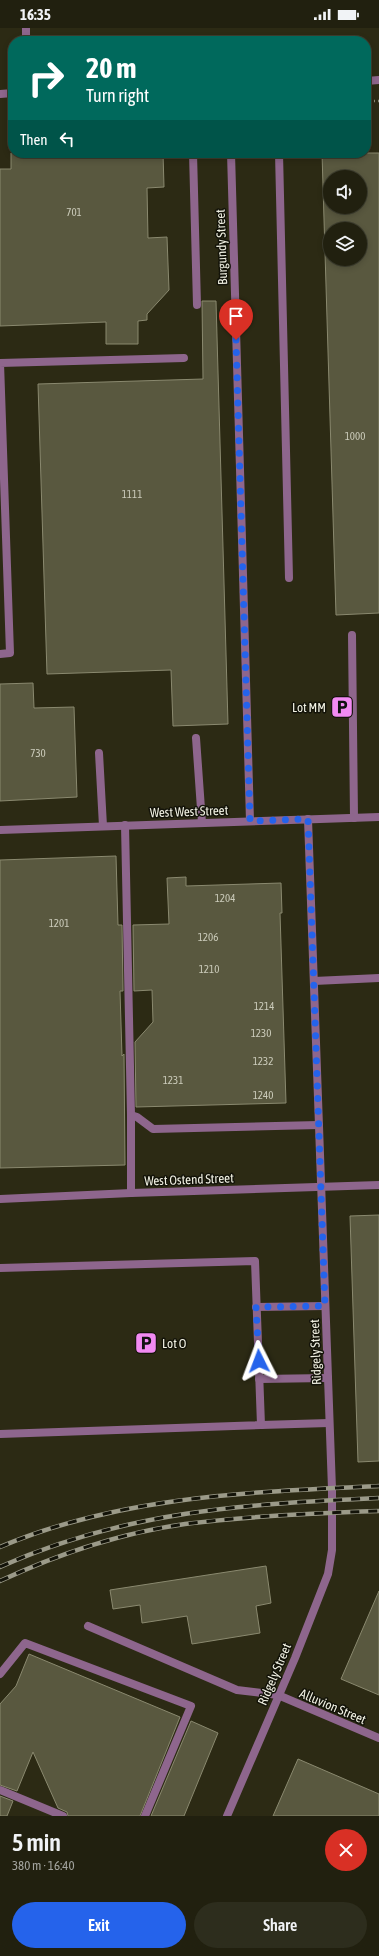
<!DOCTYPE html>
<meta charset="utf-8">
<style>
body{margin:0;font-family:"Asap Condensed",sans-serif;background:#2d2d1d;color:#f1f3f6;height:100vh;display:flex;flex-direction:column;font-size:15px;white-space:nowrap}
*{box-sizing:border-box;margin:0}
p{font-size:13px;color:#a2a39e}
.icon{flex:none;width:22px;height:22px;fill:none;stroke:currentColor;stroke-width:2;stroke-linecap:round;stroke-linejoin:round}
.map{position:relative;height:1788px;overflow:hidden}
.drawer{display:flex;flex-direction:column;background:#21200f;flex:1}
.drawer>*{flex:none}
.top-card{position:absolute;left:8px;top:8px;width:363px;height:122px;border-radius:16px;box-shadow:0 2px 6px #0003,0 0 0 1px #3e3e2f;background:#00695c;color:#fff;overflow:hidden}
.controls{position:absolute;left:323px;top:142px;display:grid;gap:8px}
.controls a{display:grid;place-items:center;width:44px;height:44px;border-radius:50%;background:#21200f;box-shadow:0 2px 6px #0003,0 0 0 1px #3e3e2f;font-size:20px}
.pin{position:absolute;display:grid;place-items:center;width:34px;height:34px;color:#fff;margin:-41px -17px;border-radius:50% 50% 50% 0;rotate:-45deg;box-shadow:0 0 4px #0007}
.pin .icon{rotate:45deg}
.me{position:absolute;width:44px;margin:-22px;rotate:357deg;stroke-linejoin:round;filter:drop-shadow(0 0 3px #0008)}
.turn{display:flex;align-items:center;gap:14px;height:84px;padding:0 12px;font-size:18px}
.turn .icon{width:52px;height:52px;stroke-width:2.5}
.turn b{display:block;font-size:28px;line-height:34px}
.then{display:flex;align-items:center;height:38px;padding:0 12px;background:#0003;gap:8px;font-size:15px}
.round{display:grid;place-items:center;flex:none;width:42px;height:42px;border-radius:21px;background:#2d2d1d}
.headline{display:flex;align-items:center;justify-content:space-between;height:68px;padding:0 12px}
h1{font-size:24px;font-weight:600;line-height:30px}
.button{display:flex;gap:8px;margin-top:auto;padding:8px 12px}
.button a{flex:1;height:46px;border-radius:24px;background:#2563eb;color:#fff;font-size:16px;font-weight:600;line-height:46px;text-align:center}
.button a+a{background:#2d2d1d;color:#f1f3f6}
.status{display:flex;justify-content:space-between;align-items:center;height:28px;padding:0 20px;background:#21200f;direction:ltr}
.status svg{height:11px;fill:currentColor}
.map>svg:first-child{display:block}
.building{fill:#59583f;stroke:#8a896f;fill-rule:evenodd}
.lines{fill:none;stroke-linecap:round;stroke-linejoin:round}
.path{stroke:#8d8c7a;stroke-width:2.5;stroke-dasharray:1 3;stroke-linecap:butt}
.lane{stroke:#8e668d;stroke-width:8}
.street{stroke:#8e668d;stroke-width:8}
.rail-casing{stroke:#9b9a89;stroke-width:4.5}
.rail{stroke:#131309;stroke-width:3;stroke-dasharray:9;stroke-linecap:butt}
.route{stroke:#2563eb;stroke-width:7;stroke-dasharray:0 12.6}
.labels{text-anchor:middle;stroke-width:3;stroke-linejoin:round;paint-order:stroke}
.number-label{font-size:11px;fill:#cbcbba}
.street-label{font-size:13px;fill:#f1f1e3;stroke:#131309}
.poi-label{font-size:13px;fill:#f1f1e3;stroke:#131309;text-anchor:end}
</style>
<div class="status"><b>16:35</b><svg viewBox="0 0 49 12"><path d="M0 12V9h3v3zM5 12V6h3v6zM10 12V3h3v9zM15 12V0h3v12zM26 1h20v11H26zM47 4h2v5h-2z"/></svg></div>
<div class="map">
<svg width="379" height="1788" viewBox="0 0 379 1788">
<rect width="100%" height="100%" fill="#2c2a14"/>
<!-- building -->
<g class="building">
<polygon points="11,125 163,125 164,159 147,160 148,210 167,209 169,262 147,286 147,292 138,293 138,316 106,316 106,294 0,298 0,141 11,141"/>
<path d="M322,125H379V585L336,587ZM330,149H360V179H330ZM330,201H360V231H330Z"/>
<polygon points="202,273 216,273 228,696 173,698 171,642 47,646 38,356 203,351"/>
<polygon points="33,655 34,680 74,679 77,769 0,773 0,656"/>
<polygon points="116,828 118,897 122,897 123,963 120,963 122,1028 124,1026 125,1137 0,1140 0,832"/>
<polygon points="186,849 186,858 281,855 282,885 280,885 286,1075 136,1079 135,1014 153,994 152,962 134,963 133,897 169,896 167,850"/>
<polygon points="379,1187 379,1433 358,1434 350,1188"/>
<polygon points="266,1538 271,1575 256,1578 260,1605 192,1616 187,1588 142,1595 140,1577 113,1581 110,1562"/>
<polygon points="379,1563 379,1667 341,1651"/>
<polygon points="29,1626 180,1689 140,1788 68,1788 67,1784 58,1780 33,1724 17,1763 0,1757 0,1676 16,1658"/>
<polygon points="191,1693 218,1705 184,1788 151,1788"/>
<polygon points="298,1731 379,1766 379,1788 273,1788"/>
<polygon points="0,1768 13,1773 7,1788 0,1788"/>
</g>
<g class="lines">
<!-- path -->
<polyline class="path" points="366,73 379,73"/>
<!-- lane -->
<g class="lane">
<polyline points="26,0 26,13"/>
<polyline points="193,125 197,277"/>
<polyline points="231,125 250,793"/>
<polyline points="279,125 289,550"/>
<polyline points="352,607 354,790"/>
<polyline points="0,626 10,625 0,335 184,330"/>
<polyline points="196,710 202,795"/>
<polyline points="99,725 103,798"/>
<polyline points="125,797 131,1087"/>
<polyline points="314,953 379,950"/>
<polyline points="131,1165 131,1087 137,1089 153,1101 319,1097"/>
<polyline points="0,1240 255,1233 261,1397 0,1406"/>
<polyline points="256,1279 325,1278"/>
<polyline points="259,1351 328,1350"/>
<polyline points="261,1397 329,1395"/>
<polyline points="88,1598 237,1662 278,1667"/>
<polyline points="0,1646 25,1615 191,1678 145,1788"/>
<polyline points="0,1762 63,1788"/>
</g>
<!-- street -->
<g class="street">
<polyline points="366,53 379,52"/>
<polyline points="0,66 13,65"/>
<polyline points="0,802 379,789"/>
<polyline points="0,1171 131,1165 379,1157"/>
<polyline points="278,1667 379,1710"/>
<polyline points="227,1788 295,1630 328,1546 332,1522 332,1461 308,791"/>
</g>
<!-- rail casing -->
<g class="rail-casing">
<g id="rail">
<path d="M0,1519C120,1468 250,1464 379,1458"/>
<path d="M0,1539C125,1483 245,1476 379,1470"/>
<path d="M0,1553C58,1526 121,1505 185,1496C249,1488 315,1485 379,1483"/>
</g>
</g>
<!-- rail -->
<use href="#rail" class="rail"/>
</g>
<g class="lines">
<!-- route -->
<polyline class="route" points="236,312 250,793 308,791 325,1278 256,1279 259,1333"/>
</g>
<!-- icons -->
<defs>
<g id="parking-square" transform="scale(1.15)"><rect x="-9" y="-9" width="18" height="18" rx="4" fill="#f28af2" stroke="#131309"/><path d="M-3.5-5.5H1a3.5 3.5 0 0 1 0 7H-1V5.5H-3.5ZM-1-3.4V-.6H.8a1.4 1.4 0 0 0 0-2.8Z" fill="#111"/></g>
</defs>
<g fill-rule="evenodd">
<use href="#parking-square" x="342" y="679"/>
<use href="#parking-square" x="146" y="1315"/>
</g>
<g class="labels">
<!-- number labels -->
<g class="number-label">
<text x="74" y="188">701</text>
<text x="355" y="412">1000</text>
<text x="132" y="470">1111</text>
<text x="38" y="729">730</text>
<text x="225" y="874">1204</text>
<text x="59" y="899">1201</text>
<text x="208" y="913">1206</text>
<text x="209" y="945">1210</text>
<text x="264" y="982">1214</text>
<text x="261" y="1009">1230</text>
<text x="263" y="1037">1232</text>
<text x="173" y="1056">1231</text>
<text x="263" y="1071">1240</text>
</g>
<!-- street labels -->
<g class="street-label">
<text transform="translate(221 219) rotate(-92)" y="5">Burgundy Street</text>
<text transform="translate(189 783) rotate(-2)" y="5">West West Street</text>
<text transform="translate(189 1151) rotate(-2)" y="5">West Ostend Street</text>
<text transform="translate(315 1324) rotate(-92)" y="5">Ridgely Street</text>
<text transform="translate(274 1646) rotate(-67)" y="5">Ridgely Street</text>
<text transform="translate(333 1678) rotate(23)" y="5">Alluvion Street</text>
</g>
<!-- poi labels -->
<g class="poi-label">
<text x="326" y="684">Lot MM</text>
<text x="162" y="1320" text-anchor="start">Lot O</text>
</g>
</g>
</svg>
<div class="controls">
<a><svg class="icon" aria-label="sound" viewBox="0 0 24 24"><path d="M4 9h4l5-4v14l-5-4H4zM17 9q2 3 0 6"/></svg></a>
<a><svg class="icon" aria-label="layers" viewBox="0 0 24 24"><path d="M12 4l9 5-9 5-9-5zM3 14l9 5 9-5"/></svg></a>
</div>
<div class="pin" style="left:236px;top:312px;background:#d93025"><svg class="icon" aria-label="arrive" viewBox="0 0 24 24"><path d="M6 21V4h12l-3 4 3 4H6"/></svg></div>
<svg class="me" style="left:259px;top:1333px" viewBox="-20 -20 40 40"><path d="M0-17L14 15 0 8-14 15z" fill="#2563eb" stroke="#fff" stroke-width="4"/></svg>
<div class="top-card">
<div class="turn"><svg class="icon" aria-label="right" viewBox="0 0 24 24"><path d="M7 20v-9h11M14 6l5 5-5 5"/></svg><div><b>20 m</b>Turn right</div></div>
<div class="then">Then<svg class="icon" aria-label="left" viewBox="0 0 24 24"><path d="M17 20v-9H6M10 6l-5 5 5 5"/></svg></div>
</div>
</div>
<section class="drawer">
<div class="headline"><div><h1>5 min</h1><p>380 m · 16:40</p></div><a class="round" style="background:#d93025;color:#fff"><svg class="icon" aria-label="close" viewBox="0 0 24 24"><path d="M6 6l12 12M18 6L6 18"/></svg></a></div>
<div class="button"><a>Exit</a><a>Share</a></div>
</section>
